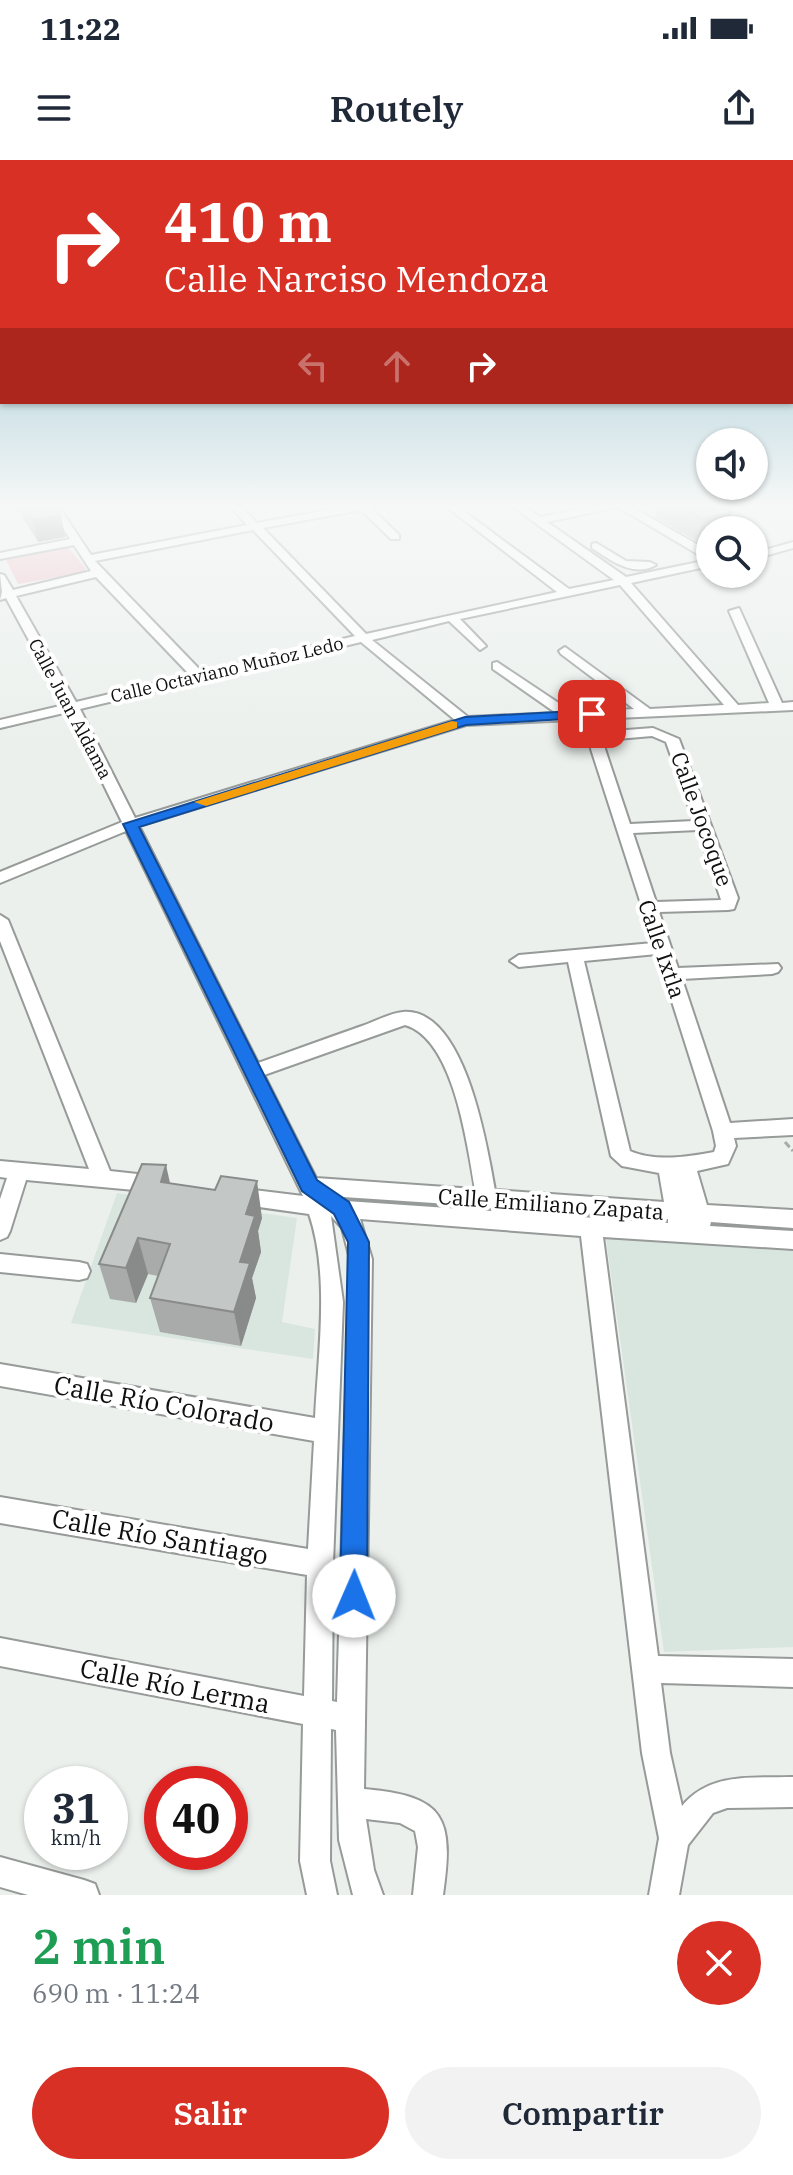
<!DOCTYPE html>
<html lang="es">
<meta charset="utf-8">
<style>
body{margin:0;font-family:"IBM Plex Serif",serif;background:#f2f2f3;color:#1f2937;height:100vh;display:flex;flex-direction:column;font-size:30px;white-space:nowrap}
*{box-sizing:border-box;margin:0}
p{font-size:26px;color:#747a83}
.icon{flex:none;width:44px;height:44px;fill:none;stroke:currentColor;stroke-width:2;stroke-linecap:round;stroke-linejoin:round}
.map{position:relative;height:1735px;overflow:hidden}
.side{display:flex;flex-direction:column;background:#fff;flex:1}
.side>*{flex:none}
.hud{position:absolute;left:0px;top:0px;width:794px;height:244px;box-shadow:0 2px 6px #0004;background:#d93025;color:#fff;overflow:hidden}
.buttons{position:absolute;left:696px;top:268px;display:grid;gap:16px}
.buttons a{display:grid;place-items:center;width:72px;height:72px;border-radius:50%;background:#fff;box-shadow:0 2px 6px #0004;font-size:40px}
.speed{position:absolute;left:24px;top:1606px;display:flex;gap:16px;font-size:40px;font-weight:700;text-align:center}
.speed>*{display:grid;place-content:center;width:104px;height:104px;border-radius:50%;background:#fff;box-shadow:0 2px 6px #0004;line-height:1}
.speed small{font-size:20px;font-weight:400}
.speed .limit{border:12px solid #d22;background:#fff;color:#111}
.pin{position:absolute;display:grid;place-items:center;width:68px;height:68px;color:#fff;margin:-34px;border-radius:16px;box-shadow:0 4px 12px #0006}
.me{position:absolute;width:88px;margin:-44px;rotate:1deg;stroke-linejoin:round;filter:drop-shadow(0 0 6px #0008)}
.turn{display:flex;align-items:center;gap:28px;height:168px;padding:0 32px;font-size:36px}
.turn .icon{width:104px;height:104px;stroke-width:2.5}
.turn b{display:block;font-size:56px;line-height:68px}
.lanes{display:flex;align-items:center;height:76px;padding:0 32px;background:#0003;justify-content:center;gap:40px;direction:ltr}
.lanes .off{opacity:.35}
.round{display:grid;place-items:center;flex:none;width:84px;height:84px;border-radius:42px;background:#f2f2f3}
.summary{display:flex;align-items:center;justify-content:space-between;height:136px;padding:0 32px}
h1{font-size:48px;font-weight:600;line-height:60px;color:#1e9e55}
.button{display:flex;gap:16px;margin-top:auto;padding:16px 32px}
.button a{flex:1;height:92px;border-radius:48px;background:#d93025;color:#fff;font-size:32px;font-weight:600;line-height:92px;text-align:center}
.button a+a{background:#f2f2f3;color:#1f2937}
.status{display:flex;justify-content:space-between;align-items:center;height:56px;padding:0 40px;background:#fff;direction:ltr}
.status svg{height:22px;fill:currentColor}
header{display:flex;justify-content:space-between;align-items:center;height:104px;padding:0 32px;background:#fff;font-size:36px;font-weight:600}
.map>svg:first-child{display:block}
.built{fill:#d9e6e0}
.green{fill:#f1bfc8}
.lines{fill:none;stroke-linecap:round;stroke-linejoin:round}
.minor-casing{stroke:#969a98;stroke-width:4}
.path{stroke:#a7aba8;stroke-width:3;stroke-dasharray:7 3;stroke-linecap:butt}
.minor{fill:#fff;fill-rule:evenodd}
.wall{fill:#a8aba9}
.shaded-wall{fill:#888b8a}
.building{fill:#c3c7c5;stroke:#888b8a;stroke-width:2}
.route{fill:#1a73e8;stroke:#114b97;stroke-width:2}
.slow{fill:#f59e0b}
.labels{text-anchor:middle;stroke-width:8;stroke-linejoin:round;paint-order:stroke}
.far-street-label{font-size:18px;fill:#0e0f0e;stroke:#fff}
.street-label{font-size:22px;fill:#0e0f0e;stroke:#fff}
.near-street-label{font-size:26px;fill:#0e0f0e;stroke:#fff}
</style>
<div class="status"><b>11:22</b><svg viewBox="0 0 49 12"><path d="M0 12V9h3v3zM5 12V6h3v6zM10 12V3h3v9zM15 12V0h3v12zM26 1h20v11H26zM47 4h2v5h-2z"/></svg></div>
<header><svg class="icon" aria-label="menu" viewBox="0 0 24 24"><path d="M4 6h16M4 12h16M4 18h16"/></svg>Routely<svg class="icon" aria-label="share" viewBox="0 0 24 24"><path d="M12 15V3M7 8l5-5 5 5M5 13v7h14v-7"/></svg></header>
<div class="map">
<svg width="793" height="1735" viewBox="0 0 793 1735">
<rect width="100%" height="100%" fill="#ebf0ed"/>
<!-- built -->
<g class="built">
<polygon points="117,1033 297,1058 282,1162 315,1169 313,1199 71,1163"/>
<polygon points="605,1072 793,1083 793,1487 664,1492"/>
</g>
<!-- green -->
<polygon class="green" points="68,387 86,409 81,413 18,424 6,400"/>
<g class="lines">
<!-- minor casing -->
<g class="minor-casing">
<g id="minor">
<path d="M47,344H57L91,395L247,365L228,344H238L257,363L360,344H379L371,348L399,375V379H391L361,350L263,368L366,474L557,432L443,344H454L569,429L614,420L509,344H520L540,357L606,344H627L710,392V406L631,423L738,545L769,543L729,451L739,448L782,543L793,542V550L466,565L139,666L258,903C293,891 327,878 362,866C374,862 390,853 403,852C465,847 487,986 495,1030L664,1042L659,1013L622,1006L611,996L568,802L519,807L510,801L519,795L653,783L639,747L641,744L591,589L593,576L600,572L653,568L679,579L738,738L734,749L728,750L659,752L678,808L778,804L781,808L778,812L772,814L682,819L730,963L793,959V975L734,978L736,986L728,1004L697,1011L707,1045L793,1050V1068L711,1062L710,1066L793,1071V1089L603,1077L658,1496L793,1499V1527L661,1523L670,1593L682,1646C710,1612 753,1618 793,1617V1647L727,1648L713,1653L688,1685L679,1735H649L659,1678L642,1593L581,1076L360,1059L372,1099L364,1629C446,1636 454,1658 443,1735H413L418,1687L415,1671L400,1663L366,1659L374,1710L383,1735H353L339,1680L336,1570L331,1569L330,1701L337,1735H307L300,1701L303,1564L0,1506V1478L304,1536L307,1415L0,1363V1337L308,1389L314,1281L0,1226V1204L315,1258C318,1194 330,1115 309,1054L237,1044L230,1042L227,1036L230,1030L237,1028L303,1036L126,671L0,723V712L122,662L68,552L0,568V560L64,545L6,438L0,440L2,432L0,414L4,415L13,430L91,411L74,385L0,399V393L70,379ZM618,347L706,399L708,400L626,417L547,362ZM253,370L355,476L202,512L95,401ZM96,417L190,515L76,542L16,436ZM620,425L724,545L650,549L565,487L559,491L561,494L634,549L572,552L497,502L493,503V509L556,553L468,557L372,480L449,461L480,490L486,486L460,459ZM361,482L455,560L135,658L80,549ZM652,576L666,582L694,661L630,664L605,589L606,580ZM698,670L721,740L656,742L633,673ZM657,794L713,971L716,986L714,992C688,997 655,1002 630,991L584,801ZM405,865C454,879 467,984 475,1029L316,1018L264,915ZM343,1037L479,1046L487,1049L494,1047L668,1059V1063L346,1041ZM331,1056L342,1068L350,1099L337,1542L332,1541L333,1404L343,1142Z"/>
<polygon points="793,382 793,388 754,399 754,393"/>
<path d="M596,383L626,401L650,402L656,405C634,418 610,400 592,388V384Z"/>
<polygon points="0,755 8,760 110,1011 156,1016 163,1018 166,1024 163,1030 156,1032 26,1020 10,1071 7,1077 0,1080 0,1039 7,1018 0,1017 0,1001 89,1009 0,781"/>
<polygon points="0,1094 79,1102 87,1104 90,1111 87,1118 79,1120 0,1112"/>
<polygon points="0,1697 84,1720 95,1724 99,1735 28,1735 0,1727"/>
</g>
</g>
<!-- path -->
<polyline class="path" points="785,982 793,991"/>
<!-- minor -->
<use href="#minor" class="minor"/>
</g>
<!-- wall -->
<g class="wall">
<polygon points="14,344 54,344 65,377 38,382"/>
<polygon points="658,344 717,344 732,352 728,370 710,370 710,378 698,382 655,357"/>
<polygon points="170,1024 262,1058 258,1071 261,1092 252,1118 256,1138 241,1186 160,1172 150,1138 158,1116 148,1114 136,1143 110,1139 99,1104"/>
</g>
<!-- shaded-wall -->
<g class="shaded-wall">
<polygon points="732,352 728,370 710,370 710,378 698,382 702,359"/>
<polygon points="61,355 65,377 38,382 33,360"/>
<polygon points="166,1005 174,1041 161,1022"/>
<polygon points="257,1021 262,1058 258,1071 261,1092 252,1118 256,1138 241,1186 234,1152 246,1054"/>
<polygon points="138,1078 148,1114 136,1143 126,1108"/>
</g>
<!-- building -->
<g class="building">
<polygon points="23,344 54,344 61,355 33,360"/>
<polygon points="674,344 717,344 732,352 702,359"/>
<polygon points="142,1004 166,1005 161,1022 215,1030 221,1016 257,1021 246,1054 255,1056 240,1102 250,1103 234,1152 150,1138 170,1084 138,1078 126,1108 99,1104"/>
</g>
<!-- sky -->
<linearGradient id="sky" x2="0" y2="1"><stop stop-color="#73adc2"/><stop offset="0.59" stop-color="#f6f8f7"/><stop offset="1" stop-color="#f6f8f7" stop-opacity="0"/></linearGradient>
<rect width="793" height="586" fill="url(#sky)"/>
<!-- route -->
<polygon class="route" points="592,550 597,551 597,557 466,565 139,667 317,1020 349,1042 369,1082 367,1436 363,1445 354,1449 344,1445 340,1436 348,1082 334,1054 302,1031 123,664 465,557"/>
<!-- slow -->
<polygon class="slow" points="452,561 457,562 457,568 206,646 194,642"/>
<g class="labels">
<!-- far-street labels -->
<g class="far-street-label">
<text transform="translate(227 510) rotate(-13)" y="6">Calle Octaviano Muñoz Ledo</text>
<text transform="translate(70 549) rotate(62)" y="6">Calle Juan Aldama</text>
</g>
<!-- street labels -->
<g class="street-label">
<text transform="translate(702 659) rotate(70)" y="8">Calle Jocoque</text>
<text transform="translate(662 789) rotate(71)" y="8">Calle Ixtla</text>
<text transform="translate(551 1044) rotate(4)" y="8">Calle Emiliano Zapata</text>
</g>
<!-- near-street labels -->
<g class="near-street-label">
<text transform="translate(164 1244) rotate(10)" y="9">Calle Río Colorado</text>
<text transform="translate(160 1377) rotate(10)" y="9">Calle Río Santiago</text>
<text transform="translate(175 1526) rotate(11)" y="9">Calle Río Lerma</text>
</g>
</g>
</svg>
<div class="buttons">
<a><svg class="icon" aria-label="sound" viewBox="0 0 24 24"><path d="M4 9h4l5-4v14l-5-4H4zM17 9q2 3 0 6"/></svg></a>
<a><svg class="icon" aria-label="search" viewBox="0 0 24 24"><circle cx="10" cy="10" r="6"/><path d="M15 15l6 6"/></svg></a>
</div>
<div class="speed"><div>31<small>km/h</small></div><div class="limit">40</div></div>
<div class="pin" style="left:592px;top:554px;background:#d93025"><svg class="icon" aria-label="arrive" viewBox="0 0 24 24"><path d="M6 21V4h12l-3 4 3 4H6"/></svg></div>
<svg class="me" style="left:354px;top:1436px" viewBox="-20 -20 40 40"><circle r="19" fill="#fff"/><path d="M0-13L10 11 0 6-10 11z" fill="#1a73e8"/></svg>
<div class="hud">
<div class="turn"><svg class="icon" aria-label="right" viewBox="0 0 24 24"><path d="M7 20v-9h11M14 6l5 5-5 5"/></svg><div><b>410 m</b>Calle Narciso Mendoza</div></div>
<div class="lanes"><svg class="icon off" aria-label="left" viewBox="0 0 24 24"><path d="M17 20v-9H6M10 6l-5 5 5 5"/></svg><svg class="icon off" aria-label="ahead" viewBox="0 0 24 24"><path d="M12 20V5M6 11l6-6 6 6"/></svg><svg class="icon" aria-label="right" viewBox="0 0 24 24"><path d="M7 20v-9h11M14 6l5 5-5 5"/></svg></div>
</div>
</div>
<section class="side">
<div class="summary"><div><h1>2 min</h1><p>690 m · 11:24</p></div><a class="round" style="background:#d93025;color:#fff"><svg class="icon" aria-label="close" viewBox="0 0 24 24"><path d="M6 6l12 12M18 6L6 18"/></svg></a></div>
<div class="button"><a>Salir</a><a>Compartir</a></div>
</section>
